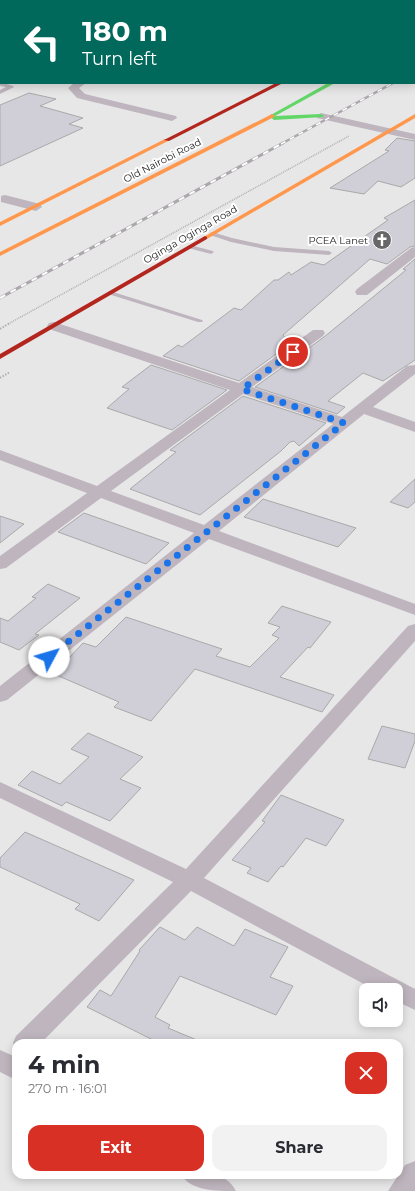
<!DOCTYPE html>
<meta charset="utf-8">
<style>
body{margin:0;font-family:Montserrat,sans-serif;background:#f2f2f3;color:#2b2b33;height:100vh;display:flex;flex-direction:column;font-size:15px;white-space:nowrap}
*{box-sizing:border-box;margin:0}
p{font-size:13px;color:#7c7c81}
.icon{flex:none;width:22px;height:22px;fill:none;stroke:currentColor;stroke-width:2;stroke-linecap:round;stroke-linejoin:round}
.map{position:relative;flex:1;overflow:hidden}
.side{position:absolute;left:12px;top:1039px;width:391px;height:140px;display:flex;flex-direction:column;background:#fff;border-radius:12px;box-shadow:0 2px 10px #0003}
.side>*{flex:none}
.top-card{position:absolute;left:0px;top:0px;width:415px;height:84px;box-shadow:0 2px 10px #0003;background:#00695c;color:#fff;overflow:hidden}
.fabs{position:absolute;left:359px;top:983px;display:grid;gap:8px}
.fabs a{display:grid;place-items:center;width:44px;height:44px;border-radius:8px;background:#fff;box-shadow:0 2px 10px #0003;font-size:20px}
.pin{position:absolute;display:grid;place-items:center;width:34px;height:34px;color:#fff;margin:-17px;border:2px solid #fff;border-radius:50%;box-shadow:0 1px 4px #0007}
.me{position:absolute;width:44px;margin:-22px;rotate:51deg;stroke-linejoin:round;filter:drop-shadow(0 0 3px #0008)}
.turn{display:flex;align-items:center;gap:14px;height:84px;padding:0 16px;font-size:18px}
.turn .icon{width:52px;height:52px;stroke-width:2.5}
.turn b{display:block;font-size:28px;line-height:34px}
.round{display:grid;place-items:center;flex:none;width:42px;height:42px;border-radius:12px;background:#f2f2f3}
.head{display:flex;align-items:center;justify-content:space-between;height:68px;padding:0 16px}
h1{font-size:24px;font-weight:700;line-height:30px}
.button{display:flex;gap:8px;margin-top:auto;padding:8px 16px}
.button a{flex:1;height:46px;border-radius:12px;background:#d93025;color:#fff;font-size:16px;font-weight:700;line-height:46px;text-align:center}
.button a+a{background:#f2f2f3;color:#2b2b33}
.map>svg:first-child{display:block}
.building{fill:#d0cfd8;stroke:#a9a9a9}
.lines{fill:none;stroke-linecap:round;stroke-linejoin:round}
.path-far1{stroke:#b3adb2;stroke-width:1.5;stroke-dasharray:1 1;stroke-linecap:butt}
.path{stroke:#b3adb2;stroke-width:2;stroke-dasharray:1.5 1.5;stroke-linecap:butt}
.lane{fill:#bfb5be;fill-rule:evenodd}
.street{fill:#bfb5be;fill-rule:evenodd}
.fast{fill:#63d668;fill-rule:evenodd}
.slow{fill:#ff974d;fill-rule:evenodd}
.jam{fill:#b3261e;fill-rule:evenodd}
.rail-far1-casing{stroke:#aca7ac;stroke-width:2.5}
.rail-casing{stroke:#aca7ac;stroke-width:3}
.rail-far1{stroke:#fff;stroke-width:1.5;stroke-dasharray:5;stroke-linecap:butt}
.rail{stroke:#fff;stroke-width:2;stroke-dasharray:6;stroke-linecap:butt}
.route{stroke:#1a73e8;stroke-width:7;stroke-dasharray:0 12.6}
.labels{text-anchor:middle;stroke-width:4;stroke-linejoin:round;paint-order:stroke}
.far-street-label{font-size:10px;fill:#222;stroke:#fff}
.far-poi-label{font-size:10px;fill:#222;stroke:#fff;text-anchor:end}
</style>
<div class="map">
<svg width="415" height="1191" viewBox="0 0 415 1191">
<rect width="100%" height="100%" fill="#e7e7e8"/>
<!-- building -->
<g class="building">
<polygon points="29,93 56,99 40,106 83,118 69,124 83,128 0,166 0,105"/>
<polygon points="397,138 415,141 415,178 401,187 378,181 364,194 330,188 389,151 385,150"/>
<polygon points="415,200 415,246 410,247 387,264 370,259 283,335 290,344 239,381 163,356 178,345 182,347 234,308 241,310 274,280 278,280 289,272 291,275 311,262 324,265 388,220 384,218"/>
<polygon points="415,259 415,360 383,381 363,373 328,401 345,407 337,414 255,387 324,337 406,270 403,269"/>
<polygon points="151,365 227,390 172,430 107,408 129,389 122,387"/>
<polygon points="243,396 326,423 299,446 294,441 290,442 281,451 200,515 130,489 176,452 170,450"/>
<polygon points="415,479 415,502 408,508 390,502"/>
<polygon points="263,499 356,528 338,547 244,517"/>
<polygon points="84,513 169,543 146,564 58,532"/>
<polygon points="0,516 24,524 0,543"/>
<polygon points="48,584 80,598 35,634 39,635 19,650 0,642 0,618 8,621 36,598 32,597"/>
<polygon points="282,606 331,622 310,648 308,647 280,677 334,695 322,712 195,669 151,721 114,707 119,702 47,671 66,655 70,657 83,643 96,647 126,617 222,649 216,656 250,667 279,638 272,635 280,627 268,623"/>
<polygon points="382,726 415,734 415,741 405,768 368,759"/>
<polygon points="88,733 143,757 120,779 141,788 110,821 66,802 62,806 18,785 32,771 60,784 89,757 71,749"/>
<polygon points="281,795 344,820 326,846 306,838 283,867 281,866 268,882 247,873 251,868 232,860 265,822 262,821"/>
<polygon points="25,832 134,880 99,921 75,909 80,904 0,867 0,858"/>
<polygon points="160,927 185,940 197,927 234,946 245,929 288,947 270,977 293,986 276,1015 180,976 155,1017 170,1025 168,1028 204,1043 159,1043 87,1007 100,990 111,996 140,951 139,950"/>
</g>
<g class="lines">
<!-- path-far1 -->
<polyline class="path-far1" points="8,324 349,136"/>
<!-- path -->
<g class="path">
<polyline points="0,329 10,323"/>
<polyline points="0,378 10,372"/>
</g>
<!-- lane -->
<g class="lane">
<polygon points="0,82 13,86 14,87 0,94 0,90 6,87 0,86"/>
<polygon points="212,232 232,238 274,247 329,251 332,253 329,255 274,251 231,242 210,235 210,233"/>
<polygon points="190,245 213,251 214,252 211,254 188,248 188,246"/>
<polygon points="110,291 202,320 203,321 202,322 198,322 108,294 107,293"/>
</g>
<!-- street -->
<g class="street">
<polygon points="1,0 12,0 1,2"/>
<rect x="149" y="0" width="13" height="1"/>
<polygon points="74,83 86,83 79,88 85,94 176,116 177,118 172,121 77,98 68,88"/>
<polygon points="321,113 415,134 415,140 317,118 316,116"/>
<polygon points="5,195 40,204 42,207 36,211 1,202 1,196"/>
<polygon points="415,247 415,257 367,295 357,295 355,292 357,289 411,248"/>
<path d="M54,322L239,383L313,330H323L325,333L323,336L252,387L342,417L407,366L415,365V374L373,407L415,422V432L364,414L219,531L415,604V615L209,539L7,700L0,702V686L194,533L101,498L6,568L0,569V556L87,493L0,460V450L97,486L230,390L49,329L47,326L49,323ZM243,394L333,424L204,525L111,491Z"/>
<polygon points="415,624 415,641 204,878 415,989 415,1010 396,1001 396,990 375,990 191,891 41,1043 16,1043 16,1050 13,1043 16,1036 173,882 0,798 0,782 186,869 408,626"/>
<polygon points="0,1050 16,1057 16,1080 0,1072"/>
<polygon points="415,1161 415,1191 388,1191 405,1165"/>
<path d="M181,1175C202,1175 225,1169 236,1191C215,1191 192,1191 181,1175Z"/>
</g>
<!-- fast -->
<g class="fast">
<rect x="414" y="39" width="1" height="2"/>
<polygon points="328,83 335,83 275,116 321,114 324,116 323,117 274,120 269,116"/>
</g>
<!-- slow -->
<g class="slow">
<polygon points="272,114 275,116 274,117 0,256 0,252"/>
<polygon points="415,114 415,118 207,239 202,238"/>
<polygon points="165,139 170,140 0,226 0,222"/>
</g>
<!-- jam -->
<g class="jam">
<polygon points="276,83 283,83 169,141 164,140"/>
<polygon points="205,236 207,237 207,239 0,359 0,354"/>
</g>
<!-- rail-far1 casing -->
<g class="rail-far1-casing">
<polyline id="rail-far1" points="281,144 393,83"/>
</g>
<!-- rail casing -->
<g class="rail-casing">
<polyline id="rail" points="0,298 283,143"/>
</g>
<!-- rail-far1 -->
<use href="#rail-far1" class="rail-far1"/>
<!-- rail -->
<use href="#rail" class="rail"/>
</g>
<g class="lines">
<!-- route -->
<polyline class="route" points="49,657 344,423 242,389 293,352"/>
</g>
<!-- icons -->
<defs>
<g id="church-disc" transform="scale(1)"><circle r="9.5" fill="#676767" stroke="#fff"/><path d="M-1.2-6h2.4v3.5h3.3v2.4h-3.3V6h-2.4V-.1h-3.3v-2.4h3.3Z" fill="#fff"/></g>
</defs>
<g fill-rule="evenodd">
<use href="#church-disc" x="382" y="240"/>
</g>
<g class="labels">
<!-- far-street labels -->
<g class="far-street-label">
<text transform="translate(162 160) rotate(-27)" y="4">Old Nairobi Road</text>
<text transform="translate(190 234) rotate(-30)" y="4">Oginga Oginga Road</text>
</g>
<!-- far-poi labels -->
<g class="far-poi-label">
<text x="368" y="244">PCEA Lanet</text>
</g>
</g>
</svg>
<div class="fabs">
<a><svg class="icon" aria-label="sound" viewBox="0 0 24 24"><path d="M4 9h4l5-4v14l-5-4H4zM17 9q2 3 0 6"/></svg></a>
</div>
<div class="pin" style="left:293px;top:352px;background:#d93025"><svg class="icon" aria-label="arrive" viewBox="0 0 24 24"><path d="M6 21V4h12l-3 4 3 4H6"/></svg></div>
<svg class="me" style="left:49px;top:657px" viewBox="-20 -20 40 40"><circle r="19" fill="#fff"/><path d="M0-13L10 11 0 6-10 11z" fill="#1a73e8"/></svg>
<div class="top-card">
<div class="turn"><svg class="icon" aria-label="left" viewBox="0 0 24 24"><path d="M17 20v-9H6M10 6l-5 5 5 5"/></svg><div><b>180 m</b>Turn left</div></div>
</div>
<section class="side">
<div class="head"><div><h1>4 min</h1><p>270 m · 16:01</p></div><a class="round" style="background:#d93025;color:#fff"><svg class="icon" aria-label="close" viewBox="0 0 24 24"><path d="M6 6l12 12M18 6L6 18"/></svg></a></div>
<div class="button"><a>Exit</a><a>Share</a></div>
</section>
</div>
